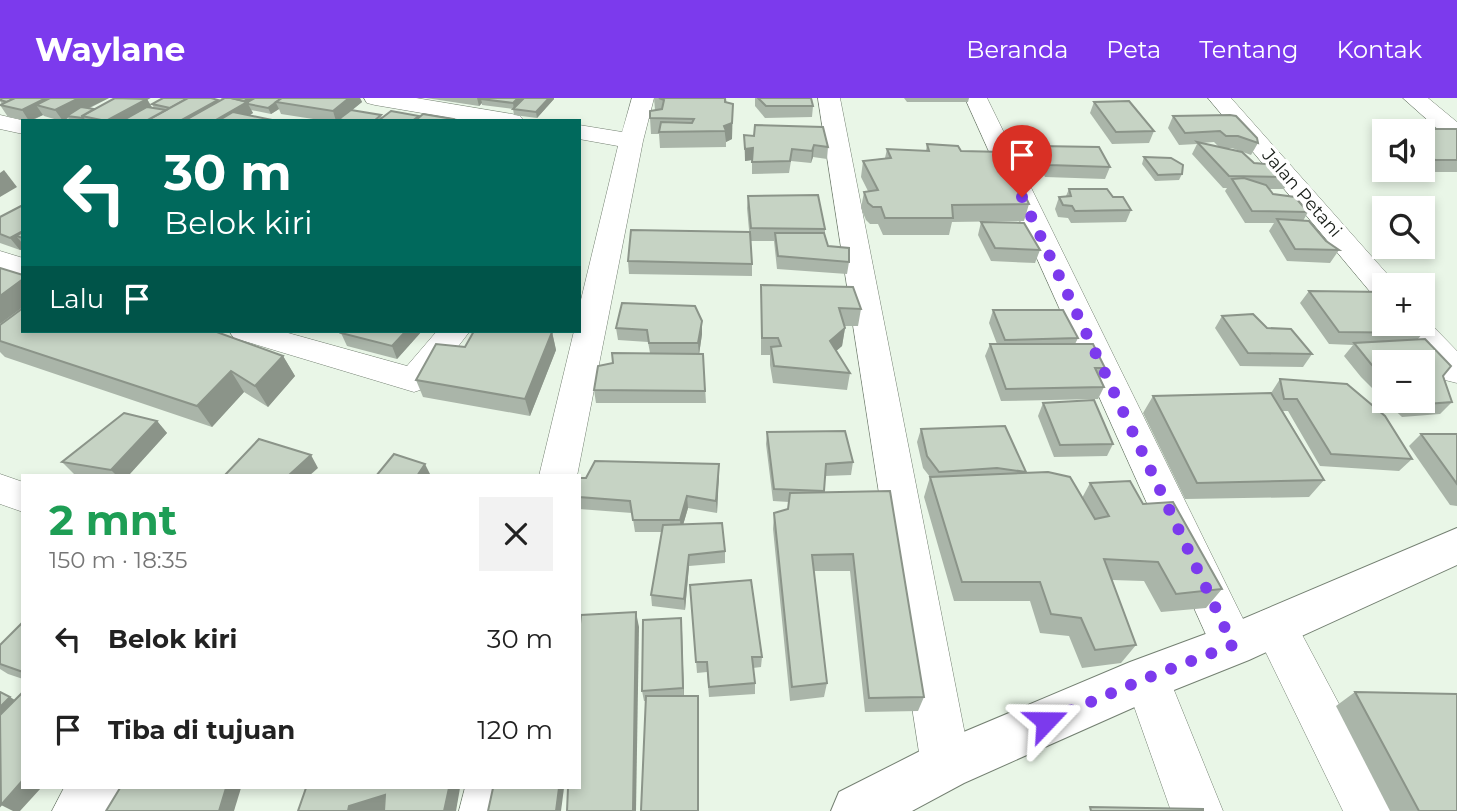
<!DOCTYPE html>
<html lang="id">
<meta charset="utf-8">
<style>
body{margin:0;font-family:Montserrat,sans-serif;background:#f2f2f2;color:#222;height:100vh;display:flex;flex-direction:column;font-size:26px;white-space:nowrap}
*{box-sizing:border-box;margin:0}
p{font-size:23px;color:#767676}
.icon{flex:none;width:38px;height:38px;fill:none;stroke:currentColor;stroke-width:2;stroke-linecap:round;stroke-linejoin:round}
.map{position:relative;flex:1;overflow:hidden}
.sheet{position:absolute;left:21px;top:376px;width:560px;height:315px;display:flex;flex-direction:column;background:#fff;border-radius:0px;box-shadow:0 4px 10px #0003}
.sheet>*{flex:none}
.hud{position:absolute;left:21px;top:21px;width:560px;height:214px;border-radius:0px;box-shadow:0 4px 10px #0003;background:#00695c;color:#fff;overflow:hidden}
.fabs{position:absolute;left:1372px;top:21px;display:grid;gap:14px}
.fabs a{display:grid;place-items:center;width:63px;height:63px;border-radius:0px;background:#fff;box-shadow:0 4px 10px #0003;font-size:35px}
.pin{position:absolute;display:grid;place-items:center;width:60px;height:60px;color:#fff;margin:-72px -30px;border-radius:50% 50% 50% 0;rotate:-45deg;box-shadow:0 0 7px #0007}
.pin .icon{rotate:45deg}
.me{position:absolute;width:77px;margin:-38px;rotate:67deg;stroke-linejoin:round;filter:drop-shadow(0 0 5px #0008)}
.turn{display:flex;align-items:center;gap:24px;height:147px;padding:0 28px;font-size:32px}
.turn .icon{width:91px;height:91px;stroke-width:2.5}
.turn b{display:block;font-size:49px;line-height:60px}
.then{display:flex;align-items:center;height:66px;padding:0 28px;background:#0003;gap:14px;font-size:26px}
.round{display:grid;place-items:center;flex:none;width:74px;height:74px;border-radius:0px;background:#f2f2f2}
.overview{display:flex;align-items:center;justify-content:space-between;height:119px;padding:0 28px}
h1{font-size:42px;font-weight:700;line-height:52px;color:#1e9e55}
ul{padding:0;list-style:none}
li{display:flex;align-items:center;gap:21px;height:91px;padding:0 28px}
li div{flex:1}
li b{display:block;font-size:26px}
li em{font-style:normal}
header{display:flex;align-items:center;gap:42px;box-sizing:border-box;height:98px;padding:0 35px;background:#7c3aed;color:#fff}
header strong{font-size:33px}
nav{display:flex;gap:38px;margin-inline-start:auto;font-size:24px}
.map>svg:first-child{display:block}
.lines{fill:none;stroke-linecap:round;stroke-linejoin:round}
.minor-casing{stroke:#748072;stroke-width:1}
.tertiary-casing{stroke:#748072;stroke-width:2}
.minor{fill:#fff;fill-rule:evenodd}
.tertiary{fill:#fff;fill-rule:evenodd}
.wall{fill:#aab5a9;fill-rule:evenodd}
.shaded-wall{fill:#8b9489}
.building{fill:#c6d3c4;stroke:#8b9489;stroke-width:2}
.route{stroke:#7c3aed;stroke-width:12;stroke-dasharray:0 21.6}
.labels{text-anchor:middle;stroke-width:7;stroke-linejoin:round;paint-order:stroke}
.far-street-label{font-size:18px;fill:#191e19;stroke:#fff}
</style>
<header>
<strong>Waylane</strong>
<nav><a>Beranda</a><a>Peta</a><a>Tentang</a><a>Kontak</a></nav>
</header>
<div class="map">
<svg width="1457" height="713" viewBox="0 0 1457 713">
<rect width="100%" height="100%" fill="#e9f6e7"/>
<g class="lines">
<!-- minor casing -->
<g class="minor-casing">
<g id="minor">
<polygon points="364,0 416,0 512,16 520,18 524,23 469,23 375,7 367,5"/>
<polygon points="632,0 654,0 643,43 577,378 539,378 574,233 579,233 579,210 618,48 579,41 579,27 622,34"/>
<polygon points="818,0 840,0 971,667 963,684 946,692 929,684 921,667"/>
<polygon points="965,0 987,0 1249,533 1255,547 1249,561 1233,567 1217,561"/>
<polygon points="1208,0 1231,0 1397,187 1384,187 1384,199 1373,197"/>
<polygon points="1403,0 1428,0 1457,24 1457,43 1449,41"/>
<polygon points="0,17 26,23 23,23 23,36 0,31"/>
<polygon points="0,153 23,160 23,178 0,171"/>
<polygon points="1423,218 1457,253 1457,285 1445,282 1399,226 1423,226"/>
<polygon points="229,233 281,233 407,268 437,233 470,233 426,290 414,294 234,240"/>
<polygon points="0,376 23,384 23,414 0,406"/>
<polygon points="1275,508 1290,514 1396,713 1343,713 1253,528 1260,514"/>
<polygon points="1147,559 1163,565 1223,713 1171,713 1124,580 1131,565"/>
<polygon points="64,690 121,690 110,713 52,713"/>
<polygon points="465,690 515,690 511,713 459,713"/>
</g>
</g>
<!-- tertiary casing -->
<g class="tertiary-casing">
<polygon id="tertiary" points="1457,430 1457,467 1249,562 1164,596 964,685 912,713 831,713 839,694 928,649 1130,564 1219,531"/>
</g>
<!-- minor -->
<use href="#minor" class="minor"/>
<!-- tertiary -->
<use href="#tertiary" class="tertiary"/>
</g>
<!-- wall -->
<g class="wall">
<polygon points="0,0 109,0 88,11 94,11 147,1 152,9 154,10 152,6 219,4 222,2 221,0 360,0 362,4 352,12 381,17 382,20 419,18 419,19 453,21 454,23 326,23 281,16 279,11 271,16 251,12 253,15 250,17 277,23 70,23 68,20 61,23 44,18 43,17 31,23 27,23 8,19 0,7 2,6 0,3"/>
<polygon points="426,0 554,0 554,1 537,20 514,17 513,11 482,7 482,5 479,8"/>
<polygon points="654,0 726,0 732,41 726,44 726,49 660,50 659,36 651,36 650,20 655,12"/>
<polygon points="755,0 811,0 813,8 812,19 765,20 755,8"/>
<polygon points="904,0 969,0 968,4 907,4"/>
<polygon points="1094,4 1154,33 1149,45 1112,46 1090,15"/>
<path d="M1230,17L1258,45L1251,57L1232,50H1223L1254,65L1291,79L1284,91H1268L1273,96L1308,114L1303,123L1326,143L1339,152L1330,165L1287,163L1269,133L1274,125H1245L1225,93L1227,90H1223L1192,56L1197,46L1179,47L1168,30L1173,18ZM1214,44L1219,49L1201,45Z"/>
<polygon points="1399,31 1457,31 1457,74 1426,74 1423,71 1423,33 1398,33"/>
<polygon points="744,37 828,49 827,61 813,59 811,65 791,63 789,75 752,76 752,62 745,63"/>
<polygon points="927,46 961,53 1029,106 1024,123 952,124 949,137 883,137 878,126 870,126 866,122 861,110 864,94 868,93 861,79 863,63 885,60 887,51 926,53"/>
<polygon points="1039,48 1110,69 1105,81 1045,79 1035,60"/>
<polygon points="1144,59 1182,76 1179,82 1155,83 1142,66"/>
<polygon points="1069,91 1113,99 1131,112 1126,124 1071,125 1068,120 1058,119 1055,111 1059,99 1066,98"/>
<polygon points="748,98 825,131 825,137 828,148 849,164 847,176 777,171 774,143 750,143 747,110"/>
<polygon points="23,107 23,151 20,152 0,145 0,119"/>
<polygon points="981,124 1040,152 1035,165 991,163 978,137"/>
<polygon points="628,163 752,166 752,178 629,176"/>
<polygon points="761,187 861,211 858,228 844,228 845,230 842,248 836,253 850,275 847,292 773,285 770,267 770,257 761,257"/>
<polygon points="1309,193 1423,235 1418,241 1443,278 1452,304 1440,316 1402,319 1385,303 1423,303 1384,264 1384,302 1361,279 1344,258 1353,247 1329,246 1300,205"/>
<polygon points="993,212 1078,240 1075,246 1105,270 1100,280 1104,289 1098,301 1001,303 985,258 990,246 997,246 989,225"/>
<polygon points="1222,218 1267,230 1312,256 1303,269 1240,268 1215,230"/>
<polygon points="0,227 283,258 295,278 268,309 244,294 212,329 5,259 0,254"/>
<polygon points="616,230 702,236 699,256 703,256 706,305 596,305 594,292 650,255 648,244 618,242"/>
<polygon points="343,233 422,233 397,261 347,248 341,235"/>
<polygon points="552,234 556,252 530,318 423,299 416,282 465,249"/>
<polygon points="1280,281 1412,361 1399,373 1320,368 1288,313 1283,313 1324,382 1309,399 1185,401 1143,315 1153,298 1271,295"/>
<polygon points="1043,305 1113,346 1107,358 1054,359 1038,318"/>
<polygon points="157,323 167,335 128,378 86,378 74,376 62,364"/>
<polygon points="921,331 1026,374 1025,375 1082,400 1090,385 1143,406 1222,491 1206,510 1161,514 1144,483 1112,482 1136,547 1121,565 1082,570 1069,538 1040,535 1030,503 954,503 924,399 930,379 923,370 917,344"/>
<polygon points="767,334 853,364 851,377 825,378 824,394 924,599 918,613 865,614 850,473 814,473 827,585 824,599 790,603 773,431 774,415 788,411 789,404 773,403 766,346"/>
<polygon points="1421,336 1457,336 1457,408 1450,407 1409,348"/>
<polygon points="719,366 717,415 688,410 683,427 725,453 725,465 689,468 685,512 652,508 651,497 662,434 635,434 632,415 579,411 579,380"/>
<polygon points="690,487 762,559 761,569 753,570 755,585 755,596 709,599 707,574 697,575"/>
<polygon points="681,520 684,598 698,598 699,713 641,713 646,603 644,603 642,593"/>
<polygon points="23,524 23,581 8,576 0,571 0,547"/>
<polygon points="1355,594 1457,713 1390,713 1336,608"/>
</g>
<!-- shaded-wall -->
<g class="shaded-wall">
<polygon points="46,0 76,0 36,7 43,17 29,23 22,12"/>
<polygon points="79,0 109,0 72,18 67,18 68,20 63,23 55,12"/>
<polygon points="249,0 262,0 248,6 253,15 240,23 214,23"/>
<polygon points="349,0 360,0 362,4 340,22 339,21 339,23 336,23 333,13"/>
<polygon points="477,0 487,0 481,1 482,5 479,8"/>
<polygon points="518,0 525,0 514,12 513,5"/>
<polygon points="549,0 554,0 554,1 537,20 536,14"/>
<polygon points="147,1 153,12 134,23 106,23"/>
<polygon points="218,2 223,13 206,23 180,23"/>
<polygon points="276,5 279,11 271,16 268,10"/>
<polygon points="733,6 732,41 726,44 724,28"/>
<polygon points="814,47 813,59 811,65 812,53"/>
<polygon points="753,50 752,62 745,63 745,51"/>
<polygon points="4,72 17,89 0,99 0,75"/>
<polygon points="23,133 16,138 23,146 23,151 20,152 10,140"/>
<polygon points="23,181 23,209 0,226 0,198"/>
<polygon points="702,223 702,236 699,257 698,245"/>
<polygon points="845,230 842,248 828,260 830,243"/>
<polygon points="406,233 422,233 397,261 392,248"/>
<polygon points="552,234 556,252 530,318 525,301"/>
<polygon points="283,258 295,278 268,309 255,288"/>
<polygon points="231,273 244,294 212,329 197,308"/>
<polygon points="157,323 167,335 128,378 117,378 111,372"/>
<polygon points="311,357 318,370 309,378 288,378"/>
<polygon points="425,366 431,378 417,378"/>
<polygon points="719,366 719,378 717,415 716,403"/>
<polygon points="687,398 688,410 681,434 680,422"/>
<polygon points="689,457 689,468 685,512 684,501"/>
<polygon points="636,514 639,529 636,713 633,713"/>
<polygon points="681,520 682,532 684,601 683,590"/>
<polygon points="698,598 699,608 699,713 698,713"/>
<polygon points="10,599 23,607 0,636 0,609"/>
<polygon points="23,682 23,690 41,690 20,713 13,713 1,707"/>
<polygon points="226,690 241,690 234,713 219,713"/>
<polygon points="449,690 460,690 456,713 444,713"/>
<polygon points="559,690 564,690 561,713 556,713"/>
<polygon points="385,697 396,709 383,713 348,713 349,708"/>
</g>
<!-- building -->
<g class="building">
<polygon points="2,0 15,0 7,4 0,2"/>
<polygon points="15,0 46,0 22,12 0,7"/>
<polygon points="50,0 79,0 55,12 36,7"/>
<polygon points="115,0 147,1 106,23 82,18"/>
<polygon points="163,0 188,0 170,10 152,6"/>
<polygon points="188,0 211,0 218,2 180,23 146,23"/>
<polygon points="225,0 231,0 247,4 214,23 184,23"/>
<polygon points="231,0 249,0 244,3"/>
<polygon points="255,0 282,0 268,10 248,6 248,4"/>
<polygon points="282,0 349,0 333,13 276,4"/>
<polygon points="482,0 518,0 513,5 481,1"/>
<polygon points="524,0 549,0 536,14 513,11"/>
<polygon points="659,0 725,0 725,4 733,6 732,25 724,28 726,33 659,34 661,24 692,25 694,21 650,20 650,13 662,11 664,2"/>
<polygon points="758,0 811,0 813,8 766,8"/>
<polygon points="1129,3 1154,33 1116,34 1094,4"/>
<polygon points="81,9 94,11 82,18 83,20 67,18"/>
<polygon points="147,9 166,12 146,23 122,23"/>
<polygon points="351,12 381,17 374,23 346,23 339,21"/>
<polygon points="391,13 419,18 412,23 378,23"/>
<polygon points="233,14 277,23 218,23"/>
<polygon points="423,16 453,21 451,23 415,23"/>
<polygon points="1230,17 1236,18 1257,40 1258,45 1238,38 1226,38 1220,33 1185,35 1173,18"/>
<polygon points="755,27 823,29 828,49 814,47 812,53 792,51 790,63 752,64 753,50 745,51 744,37 754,38"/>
<polygon points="1399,31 1457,31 1457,62 1435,62 1423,51 1423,33 1402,33"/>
<polygon points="1197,44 1242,54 1254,65 1280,67 1291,79 1229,78"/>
<polygon points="927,46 958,48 961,53 1005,54 1029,106 952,107 953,120 885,120 881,109 873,109 868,105 864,94 878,92 863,63 891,60 887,51 929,53"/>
<polygon points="1039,48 1099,49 1110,69 1049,67"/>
<polygon points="1144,59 1171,60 1183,67 1182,76 1158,77"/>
<polygon points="1244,80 1266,87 1273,96 1295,99 1308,114 1252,113 1232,81"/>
<polygon points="1069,91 1107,91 1113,99 1123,99 1131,112 1075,113 1072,108 1063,107 1059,99 1071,98"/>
<polygon points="818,97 825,131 751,130 748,98"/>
<polygon points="23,107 23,133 10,140 0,136 0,119"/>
<polygon points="1277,121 1309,123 1326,143 1339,152 1295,151"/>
<polygon points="981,124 1024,125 1040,152 995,150"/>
<polygon points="631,132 750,134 752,166 628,163"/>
<polygon points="23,134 23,140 16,138"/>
<polygon points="775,135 824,135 828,148 849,150 849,164 778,158"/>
<polygon points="0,170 23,177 23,181 0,198"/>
<polygon points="761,187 853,189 861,211 839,210 845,230 830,243 850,275 774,268 771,249 781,248 778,240 762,240"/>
<polygon points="1309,193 1384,194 1384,226 1415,226 1423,235 1339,234"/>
<polygon points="622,205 695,208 702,223 698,245 649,245 647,232 616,230"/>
<polygon points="23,210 23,233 214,233 283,258 255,288 231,273 197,308 0,243 0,227"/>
<polygon points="993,212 1063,212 1078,240 1005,242"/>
<polygon points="1253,216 1267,230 1291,231 1312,256 1248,255 1222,218"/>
<polygon points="343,233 406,233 392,248 341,235"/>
<polygon points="474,233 545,233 552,234 525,301 416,282 436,246 465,249"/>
<polygon points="1425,241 1451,268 1443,278 1452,304 1413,307 1409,303 1423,303 1423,264 1384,264 1384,279 1371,266 1354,245"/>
<polygon points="990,246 1093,246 1105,270 1095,270 1104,289 1006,291"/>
<polygon points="612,255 703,256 705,293 594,292 598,268 613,265"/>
<polygon points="1280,281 1347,286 1385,318 1412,361 1331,356 1297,301 1284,301"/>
<polygon points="1271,295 1324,382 1197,385 1153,298"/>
<polygon points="1094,302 1113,346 1060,347 1043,305"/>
<polygon points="124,315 157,323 111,372 62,364"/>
<polygon points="1005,328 1026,374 997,370 939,374 927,358 921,331"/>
<polygon points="845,333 853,364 826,366 824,393 774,391 767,334"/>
<polygon points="1421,336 1457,336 1457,386"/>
<polygon points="259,341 311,357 288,378 224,378"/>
<polygon points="394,356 425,366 417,378 376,378"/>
<polygon points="595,363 719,366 716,403 687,398 680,422 633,422 630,403 579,399 579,380 586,380"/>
<polygon points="1048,374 1070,379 1095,421 1109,418 1090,385 1130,383 1143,406 1173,404 1222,491 1176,496 1158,464 1104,461 1136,547 1095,552 1081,520 1051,516 1040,484 962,484 930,379"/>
<polygon points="890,393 924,599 869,600 853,456 812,457 827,585 792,589 774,415 788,411 790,395"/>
<polygon points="722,425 725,453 689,457 684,501 651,497 663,427"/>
<polygon points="751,482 762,559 752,559 755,585 709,589 707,564 696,564 690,487"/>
<polygon points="636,514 633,713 567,713 568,690 579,690 579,535 581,517"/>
<polygon points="681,520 683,590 642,593 643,522"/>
<polygon points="23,524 23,574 0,566 0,547"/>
<polygon points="0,594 10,599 0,609"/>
<polygon points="23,594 23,682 1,707 0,617"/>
<polygon points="1355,594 1457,596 1457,713 1419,713"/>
<polygon points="646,598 698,598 698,713 641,713"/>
<polygon points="120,690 226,690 219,713 106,713"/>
<polygon points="306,690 449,690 444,713 384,713 385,697 349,708 348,713 298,713"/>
<polygon points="493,690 559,690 556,713 488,713"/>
<polygon points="1090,709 1203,711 1203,713 1091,713"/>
</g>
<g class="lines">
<!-- route -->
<polyline class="route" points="1022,99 1233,547 1147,580 1046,623"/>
</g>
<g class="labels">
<!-- far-street labels -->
<g class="far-street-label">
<text transform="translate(1302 95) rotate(49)" y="6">Jalan Petani</text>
</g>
</g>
</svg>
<div class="fabs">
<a><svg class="icon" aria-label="sound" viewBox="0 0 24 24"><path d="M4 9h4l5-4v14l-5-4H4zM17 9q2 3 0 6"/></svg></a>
<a><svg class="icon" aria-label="search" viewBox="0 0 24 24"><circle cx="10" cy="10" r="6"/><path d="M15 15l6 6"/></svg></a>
<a>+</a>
<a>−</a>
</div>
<div class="pin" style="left:1022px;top:99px;background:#d93025"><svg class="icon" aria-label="arrive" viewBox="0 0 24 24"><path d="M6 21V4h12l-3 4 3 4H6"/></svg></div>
<svg class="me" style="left:1046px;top:623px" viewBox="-20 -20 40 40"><path d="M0-17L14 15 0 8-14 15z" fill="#7c3aed" stroke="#fff" stroke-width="4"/></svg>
<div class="hud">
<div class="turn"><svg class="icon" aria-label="left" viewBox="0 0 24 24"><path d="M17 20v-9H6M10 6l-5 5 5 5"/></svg><div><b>30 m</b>Belok kiri</div></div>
<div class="then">Lalu<svg class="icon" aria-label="arrive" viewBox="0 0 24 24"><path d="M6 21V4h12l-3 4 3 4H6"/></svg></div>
</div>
<section class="sheet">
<div class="overview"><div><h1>2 mnt</h1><p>150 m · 18:35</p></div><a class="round"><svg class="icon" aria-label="close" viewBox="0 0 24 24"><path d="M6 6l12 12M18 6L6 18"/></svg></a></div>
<ul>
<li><svg class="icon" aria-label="left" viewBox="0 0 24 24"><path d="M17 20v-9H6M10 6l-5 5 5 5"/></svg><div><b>Belok kiri</b></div><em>30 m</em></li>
<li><svg class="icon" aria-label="arrive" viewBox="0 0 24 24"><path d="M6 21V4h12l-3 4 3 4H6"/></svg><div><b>Tiba di tujuan</b></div><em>120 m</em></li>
</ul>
</section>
</div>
